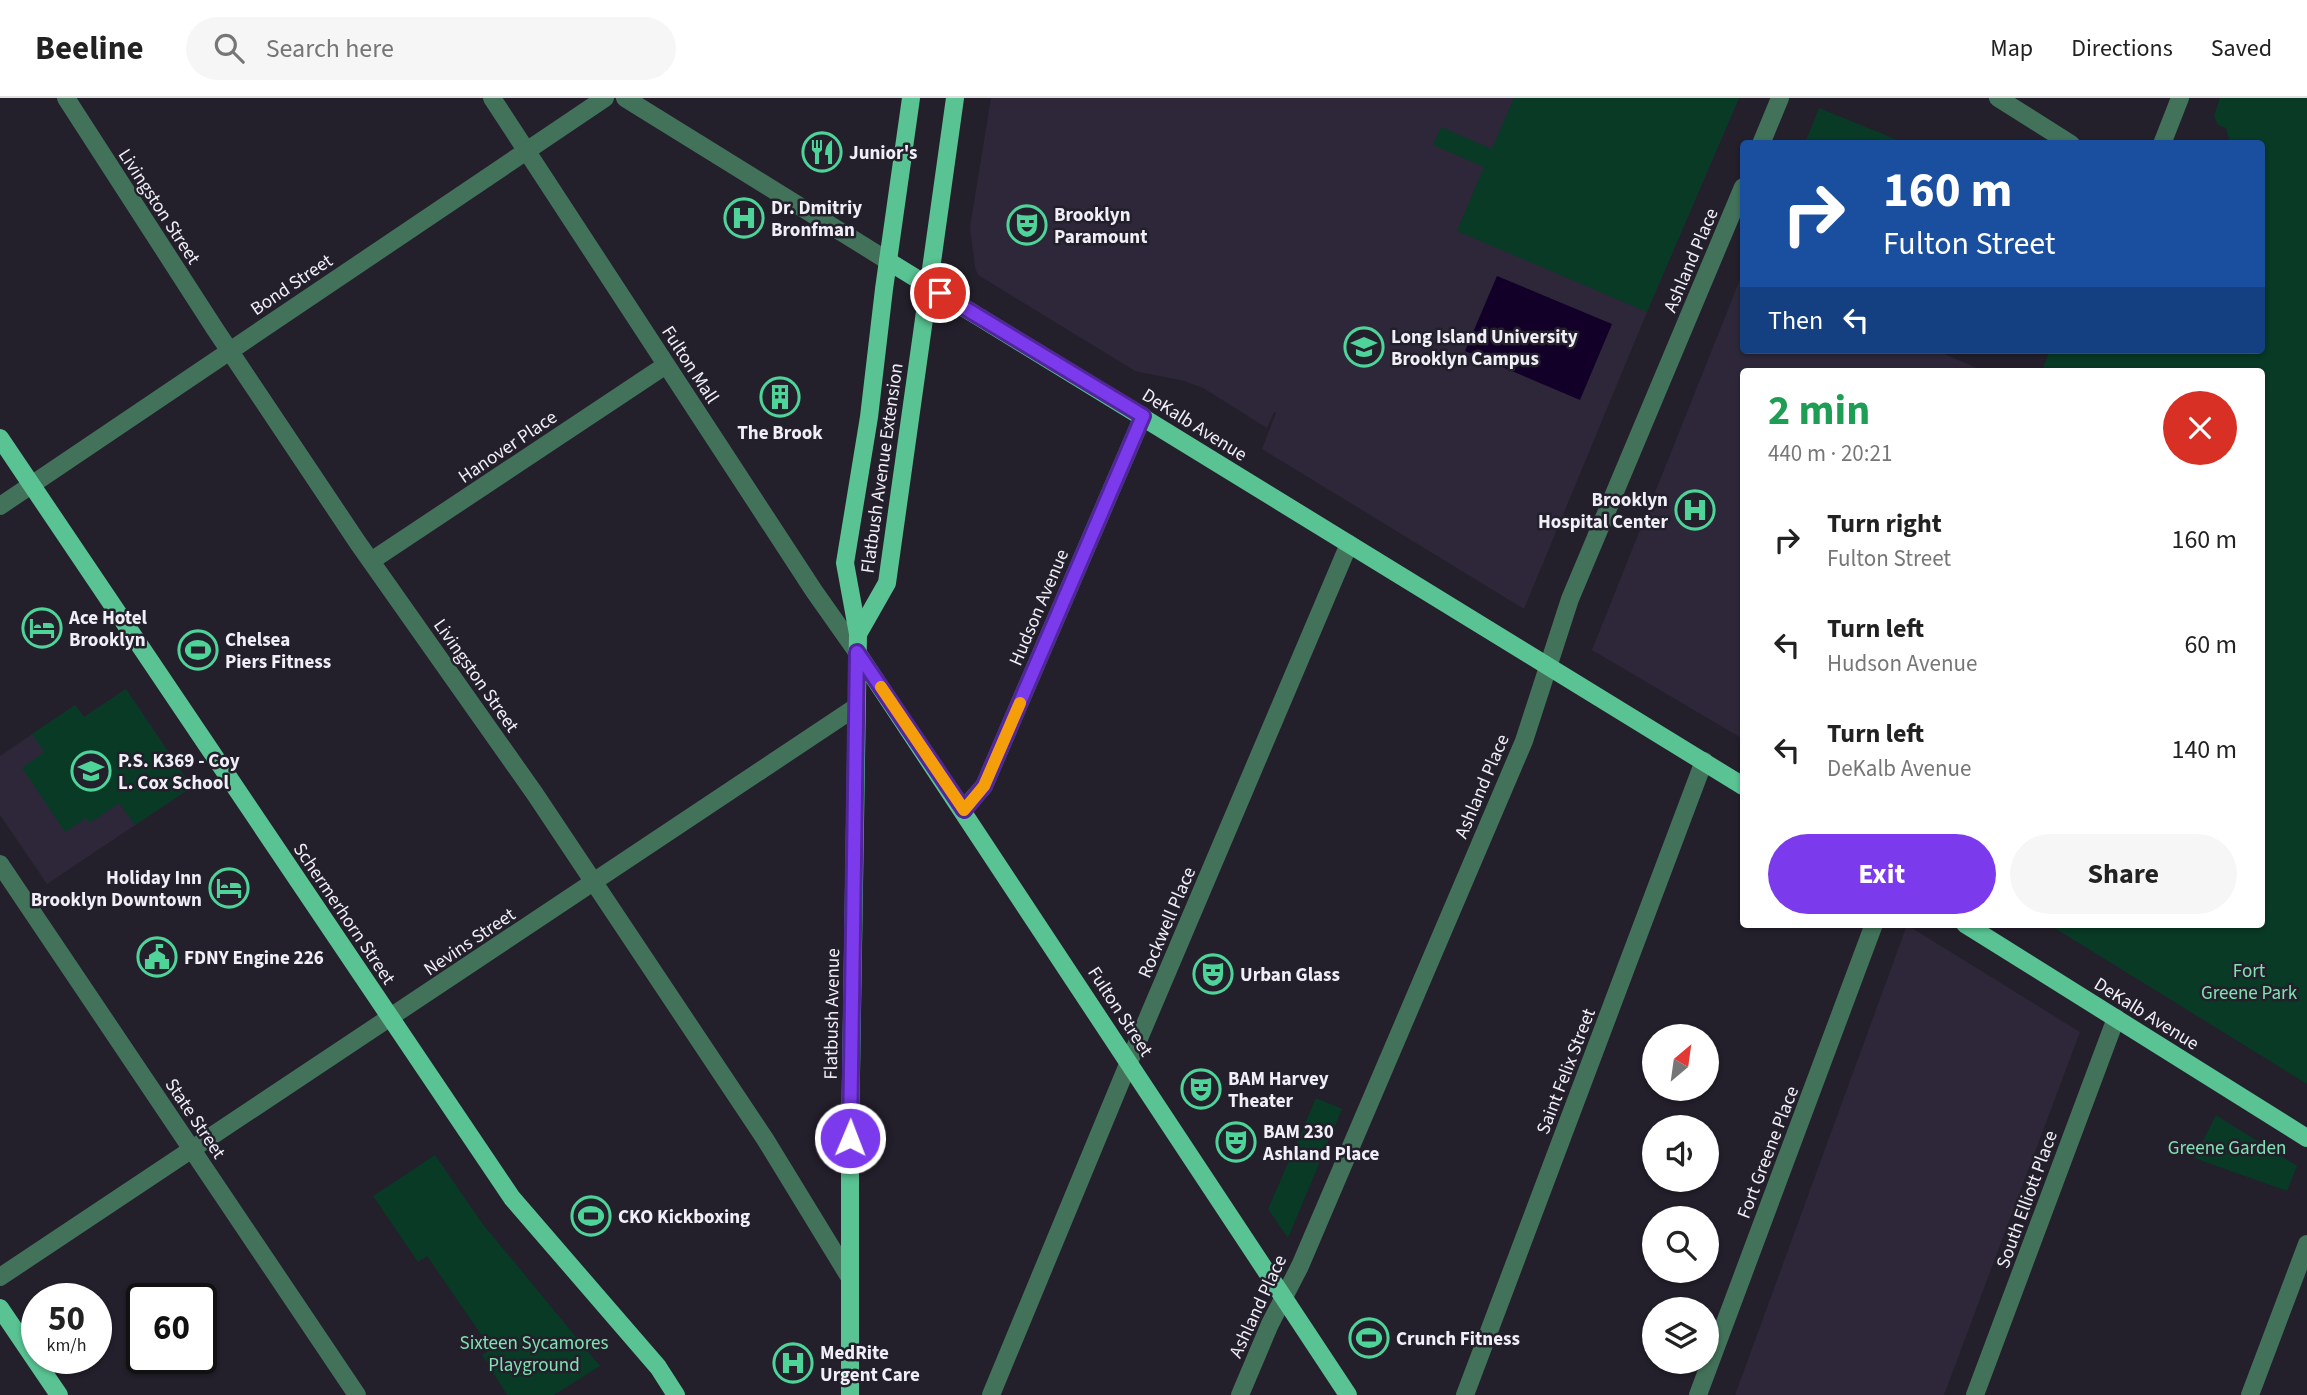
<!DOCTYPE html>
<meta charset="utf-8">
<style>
body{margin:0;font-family:"Source Sans 3",sans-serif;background:#f6f6f6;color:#222;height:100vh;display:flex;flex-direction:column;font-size:26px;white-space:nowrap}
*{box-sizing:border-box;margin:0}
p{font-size:23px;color:#767676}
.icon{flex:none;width:38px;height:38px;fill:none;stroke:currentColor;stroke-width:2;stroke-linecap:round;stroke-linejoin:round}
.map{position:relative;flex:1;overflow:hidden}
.side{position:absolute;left:1740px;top:270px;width:525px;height:560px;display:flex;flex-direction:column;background:#fff;border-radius:7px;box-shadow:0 2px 5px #0004}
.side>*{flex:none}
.hud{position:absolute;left:1740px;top:42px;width:525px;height:214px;border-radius:7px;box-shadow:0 2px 5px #0004;background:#1a4fa0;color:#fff;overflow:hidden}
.needle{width:46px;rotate:29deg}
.fabs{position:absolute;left:1642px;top:926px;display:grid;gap:14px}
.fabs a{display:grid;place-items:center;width:77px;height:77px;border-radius:50%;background:#fff;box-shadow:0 2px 5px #0004;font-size:35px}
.speed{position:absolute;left:21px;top:1185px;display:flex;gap:14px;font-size:35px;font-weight:700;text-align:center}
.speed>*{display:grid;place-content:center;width:91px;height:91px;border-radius:50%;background:#fff;box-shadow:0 2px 5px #0004;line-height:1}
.speed small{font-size:18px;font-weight:400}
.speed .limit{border:4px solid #111;border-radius:10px;background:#fff;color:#111}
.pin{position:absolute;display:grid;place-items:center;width:60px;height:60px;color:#fff;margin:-30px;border:4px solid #fff;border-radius:50%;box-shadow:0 2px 7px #0007}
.me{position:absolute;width:77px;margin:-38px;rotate:1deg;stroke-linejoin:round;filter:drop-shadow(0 0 5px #0008)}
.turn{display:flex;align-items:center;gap:24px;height:147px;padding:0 28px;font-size:32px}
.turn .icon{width:91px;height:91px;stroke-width:2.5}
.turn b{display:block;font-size:49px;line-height:60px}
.then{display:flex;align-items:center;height:66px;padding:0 28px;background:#0003;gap:14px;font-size:26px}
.round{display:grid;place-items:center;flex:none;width:74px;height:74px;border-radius:37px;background:#f6f6f6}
.head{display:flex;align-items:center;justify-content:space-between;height:119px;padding:0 28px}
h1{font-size:42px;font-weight:700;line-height:52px;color:#1e9e55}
.cta{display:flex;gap:14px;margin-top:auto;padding:14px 28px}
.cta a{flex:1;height:80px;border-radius:42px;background:#7c3aed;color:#fff;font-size:28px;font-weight:700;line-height:80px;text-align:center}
.cta a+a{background:#f6f6f6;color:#222}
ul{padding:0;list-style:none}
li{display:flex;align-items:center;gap:21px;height:105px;padding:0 28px}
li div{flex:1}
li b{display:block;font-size:26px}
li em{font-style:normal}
header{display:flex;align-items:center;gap:42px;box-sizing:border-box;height:98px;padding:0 35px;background:#fff;border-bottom:2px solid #e0e0e0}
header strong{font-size:33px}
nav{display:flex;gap:38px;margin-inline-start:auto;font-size:24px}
.search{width:490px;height:63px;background:#f6f6f6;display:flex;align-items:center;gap:18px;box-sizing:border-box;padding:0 24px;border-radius:38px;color:#767676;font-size:26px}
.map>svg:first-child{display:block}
.built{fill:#2d2739}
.green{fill:#083a26}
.water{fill:#130029}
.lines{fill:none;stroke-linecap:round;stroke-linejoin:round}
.minor{stroke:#42725a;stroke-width:18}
.major{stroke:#59c393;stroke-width:18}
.route-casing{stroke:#51269a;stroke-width:18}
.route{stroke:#7c3aed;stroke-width:12}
.slow{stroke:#f59e0b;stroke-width:12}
.labels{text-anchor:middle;stroke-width:5;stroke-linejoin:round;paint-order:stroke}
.poi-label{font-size:19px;font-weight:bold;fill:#f0eef7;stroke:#231f2b;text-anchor:start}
.street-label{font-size:19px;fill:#f0eef7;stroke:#231f2b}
.park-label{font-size:19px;fill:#81e1b2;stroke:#231f2b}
</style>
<header>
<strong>Beeline</strong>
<div class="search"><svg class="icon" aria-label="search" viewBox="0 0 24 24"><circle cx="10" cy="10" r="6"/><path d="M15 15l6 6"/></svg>Search here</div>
<nav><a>Map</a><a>Directions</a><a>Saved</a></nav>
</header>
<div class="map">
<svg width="2307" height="1297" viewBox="0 0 2307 1297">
<rect width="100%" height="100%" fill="#231f2b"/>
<!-- built -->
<g class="built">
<polygon points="991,0 1739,0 1647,214 1524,511 1262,351 1276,315 1274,314 1267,330 1203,290 1184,283 1135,273 978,177 975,170 970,129"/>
<polygon points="1743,174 1743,252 1935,252 1984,273 1743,273 1743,641 1592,552"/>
<polygon points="126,591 192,689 47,786 0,717 0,658 75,607 84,619"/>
<polygon points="1907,827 2080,934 1944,1297 1735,1297"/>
</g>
<!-- green -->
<g class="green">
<polygon points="1514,0 1739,0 1647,214 1457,133 1484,69 1433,47 1441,29 1492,51"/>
<polygon points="2220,0 2307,0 2307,986 2048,826 2261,826 2261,273 2042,273 2050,252 2261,252 2261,46 2226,45 2230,44 2226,30 2218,27 2214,18"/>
<polygon points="1819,10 1905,45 1805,45"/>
<polygon points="126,591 192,689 135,727 119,705 90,725 86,720 65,734 22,670 44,654 32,636 75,607 84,619"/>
<polygon points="1316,1000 1342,1011 1288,1140 1268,1111"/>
<polygon points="2216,1017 2297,1068 2287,1093 2194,1060"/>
<polygon points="435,1057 482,1125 600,1268 554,1297 507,1297 482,1257 491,1251 427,1158 418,1164 373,1098"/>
</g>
<!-- water -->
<polygon class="water" points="1497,178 1612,226 1580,302 1465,253"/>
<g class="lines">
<!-- minor -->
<g class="minor">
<polyline points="66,0 215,231 358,445 535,696 765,1041 850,1180"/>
<polyline points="492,0 814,493 857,554"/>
<polyline points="625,0 888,163"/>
<polyline points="1998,0 2071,46"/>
<polyline points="1761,46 1780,0"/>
<polyline points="2162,46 2180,0"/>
<polyline points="0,408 605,0"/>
<polyline points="371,463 666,267"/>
<polyline points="963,712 984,688 1143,318"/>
<polyline points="0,766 357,1297"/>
<polyline points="0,1179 856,609"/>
<polyline points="991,1297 1129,964 1349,446"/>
<polyline points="1240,1297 1270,1226 1300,1168 1524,643 1570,501 1743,89"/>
<polyline points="1465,1297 1704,663"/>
<polyline points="1698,1297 1874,826"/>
<polyline points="1975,1297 2116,920"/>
<polyline points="2250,1297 2307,1146"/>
</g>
<!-- major -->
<g class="major">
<polyline points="888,163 1743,688"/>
<polyline points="0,340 512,1100 658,1269 676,1297"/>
<polyline points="858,536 887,485 955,0"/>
<polyline points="857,554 1348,1297"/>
<polyline points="1965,826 2307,1040"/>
<polyline points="0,1210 59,1297"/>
<polyline points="850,1297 850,1040 858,536 845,465 869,319 884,191 911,0"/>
</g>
</g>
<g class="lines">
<!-- route casing -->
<g class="route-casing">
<polyline id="route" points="850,1040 857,554 964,712 984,688 1143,318 940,195"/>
</g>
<!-- route -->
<use href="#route" class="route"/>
<!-- slow -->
<polyline class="slow" points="881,589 964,712 984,688 1020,605"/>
</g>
<!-- icons -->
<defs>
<g id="restaurant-ring" transform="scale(2.0125)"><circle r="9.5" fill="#231f2b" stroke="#4ed399" stroke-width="1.5"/><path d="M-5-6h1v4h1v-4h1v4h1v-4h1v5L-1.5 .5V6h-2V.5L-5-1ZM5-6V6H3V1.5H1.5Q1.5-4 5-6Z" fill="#4ed399"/></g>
<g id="hospital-ring" transform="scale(2.0125)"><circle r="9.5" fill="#231f2b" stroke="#4ed399" stroke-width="1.5"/><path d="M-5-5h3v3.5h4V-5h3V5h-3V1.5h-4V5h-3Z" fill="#4ed399"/></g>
<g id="theatre-ring" transform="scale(2.0125)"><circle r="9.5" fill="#231f2b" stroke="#4ed399" stroke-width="1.5"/><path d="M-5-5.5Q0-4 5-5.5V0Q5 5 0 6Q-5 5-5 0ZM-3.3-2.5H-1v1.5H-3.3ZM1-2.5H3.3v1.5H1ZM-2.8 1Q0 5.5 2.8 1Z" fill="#4ed399"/></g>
<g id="university-ring" transform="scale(2.0125)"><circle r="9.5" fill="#231f2b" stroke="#4ed399" stroke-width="1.5"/><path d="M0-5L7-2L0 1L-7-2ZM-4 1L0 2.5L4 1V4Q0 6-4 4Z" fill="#4ed399"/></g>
<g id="building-ring" transform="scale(2.0125)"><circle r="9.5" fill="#231f2b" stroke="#4ed399" stroke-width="1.5"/><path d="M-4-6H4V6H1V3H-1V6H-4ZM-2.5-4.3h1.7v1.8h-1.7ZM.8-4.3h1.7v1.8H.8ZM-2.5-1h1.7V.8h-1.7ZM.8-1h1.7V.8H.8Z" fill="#4ed399"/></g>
<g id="hotel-ring" transform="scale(2.0125)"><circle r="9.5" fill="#231f2b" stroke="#4ed399" stroke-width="1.5"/><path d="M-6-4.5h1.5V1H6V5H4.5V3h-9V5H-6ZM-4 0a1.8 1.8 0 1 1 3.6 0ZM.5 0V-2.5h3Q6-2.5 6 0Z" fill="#4ed399"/></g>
<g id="stadium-ring" transform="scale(2.0125)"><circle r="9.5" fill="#231f2b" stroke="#4ed399" stroke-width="1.5"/><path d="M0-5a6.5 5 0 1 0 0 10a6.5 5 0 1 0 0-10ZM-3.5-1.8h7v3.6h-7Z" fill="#4ed399"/></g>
<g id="school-ring" transform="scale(2.0125)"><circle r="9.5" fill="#231f2b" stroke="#4ed399" stroke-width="1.5"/><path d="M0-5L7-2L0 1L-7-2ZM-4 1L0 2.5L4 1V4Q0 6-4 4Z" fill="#4ed399"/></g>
<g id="civic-ring" transform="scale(2.0125)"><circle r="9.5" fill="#231f2b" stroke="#4ed399" stroke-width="1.5"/><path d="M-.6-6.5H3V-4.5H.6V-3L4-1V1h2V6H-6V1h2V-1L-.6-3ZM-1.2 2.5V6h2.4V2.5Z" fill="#4ed399"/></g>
</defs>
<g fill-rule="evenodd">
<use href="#restaurant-ring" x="822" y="54"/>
<use href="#hospital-ring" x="744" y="120"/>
<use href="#theatre-ring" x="1027" y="127"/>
<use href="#university-ring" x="1364" y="249"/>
<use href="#building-ring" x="780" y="299"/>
<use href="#hospital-ring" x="1695" y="412"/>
<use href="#hotel-ring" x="42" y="530"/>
<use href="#stadium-ring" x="198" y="552"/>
<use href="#school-ring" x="91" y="673"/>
<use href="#hotel-ring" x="229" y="790"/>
<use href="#civic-ring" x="157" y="859"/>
<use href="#theatre-ring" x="1213" y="876"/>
<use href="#theatre-ring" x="1201" y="991"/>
<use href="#theatre-ring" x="1236" y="1044"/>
<use href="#stadium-ring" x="591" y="1118"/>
<use href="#stadium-ring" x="1369" y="1240"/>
<use href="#hospital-ring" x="793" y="1265"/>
</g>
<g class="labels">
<!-- poi labels -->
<g class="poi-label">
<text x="849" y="61">Junior's</text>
<text x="771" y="116">Dr. Dmitriy<tspan x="771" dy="22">Bronfman</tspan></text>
<text x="1054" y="123">Brooklyn<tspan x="1054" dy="22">Paramount</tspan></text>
<text x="1391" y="245">Long Island University<tspan x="1391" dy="22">Brooklyn Campus</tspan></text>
<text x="780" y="341" text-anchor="middle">The Brook</text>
<text x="1668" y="408" text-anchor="end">Brooklyn<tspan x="1668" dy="22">Hospital Center</tspan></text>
<text x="69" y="526">Ace Hotel<tspan x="69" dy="22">Brooklyn</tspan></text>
<text x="225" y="548">Chelsea<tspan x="225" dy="22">Piers Fitness</tspan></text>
<text x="118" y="669">P.S. K369 - Coy<tspan x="118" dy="22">L. Cox School</tspan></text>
<text x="202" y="786" text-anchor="end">Holiday Inn<tspan x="202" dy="22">Brooklyn Downtown</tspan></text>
<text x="184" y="866">FDNY Engine 226</text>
<text x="1240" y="883">Urban Glass</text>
<text x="1228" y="987">BAM Harvey<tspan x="1228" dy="22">Theater</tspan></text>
<text x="1263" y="1040">BAM 230<tspan x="1263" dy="22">Ashland Place</tspan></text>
<text x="618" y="1125">CKO Kickboxing</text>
<text x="1396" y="1247">Crunch Fitness</text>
<text x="820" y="1261">MedRite<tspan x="820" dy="22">Urgent Care</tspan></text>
</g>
<!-- street labels -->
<g class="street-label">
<text transform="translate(160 108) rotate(57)" y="7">Livingston Street</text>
<text transform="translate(1690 162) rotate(-67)" y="7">Ashland Place</text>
<text transform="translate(291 186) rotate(-34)" y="7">Bond Street</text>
<text transform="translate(691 266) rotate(57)" y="7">Fulton Mall</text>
<text transform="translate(1195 326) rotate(32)" y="7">DeKalb Avenue</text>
<text transform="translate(507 348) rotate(-34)" y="7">Hanover Place</text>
<text transform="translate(881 370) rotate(-82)" y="7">Flatbush Avenue Extension</text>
<text transform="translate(1038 509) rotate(-67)" y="7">Hudson Avenue</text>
<text transform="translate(477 577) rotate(55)" y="7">Livingston Street</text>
<text transform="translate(1481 688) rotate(-67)" y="7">Ashland Place</text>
<text transform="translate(345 815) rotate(56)" y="7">Schermerhorn Street</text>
<text transform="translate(1166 824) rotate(-67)" y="7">Rockwell Place</text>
<text transform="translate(469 843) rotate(-34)" y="7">Nevins Street</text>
<text transform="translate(1121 913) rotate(57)" y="7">Fulton Street</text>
<text transform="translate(2147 915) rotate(32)" y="7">DeKalb Avenue</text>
<text transform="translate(831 916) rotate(-89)" y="7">Flatbush Avenue</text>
<text transform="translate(1565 973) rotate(-69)" y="7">Saint Felix Street</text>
<text transform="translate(196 1020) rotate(56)" y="7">State Street</text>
<text transform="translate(1767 1054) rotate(-69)" y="7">Fort Greene Place</text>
<text transform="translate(2026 1101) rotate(-70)" y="7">South Elliott Place</text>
<text transform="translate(1257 1208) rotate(-65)" y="7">Ashland Place</text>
</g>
<!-- park labels -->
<g class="park-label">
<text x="2249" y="879">Fort<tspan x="2249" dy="22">Greene Park</tspan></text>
<text x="2227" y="1056">Greene Garden</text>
<text x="534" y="1251">Sixteen Sycamores<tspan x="534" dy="22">Playground</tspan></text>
</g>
</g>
</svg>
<div class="fabs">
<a><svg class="needle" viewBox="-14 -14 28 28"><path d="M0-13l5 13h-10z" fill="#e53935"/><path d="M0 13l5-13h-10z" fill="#767676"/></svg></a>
<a><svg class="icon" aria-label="sound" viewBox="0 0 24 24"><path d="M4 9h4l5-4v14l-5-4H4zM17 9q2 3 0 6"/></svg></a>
<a><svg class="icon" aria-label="search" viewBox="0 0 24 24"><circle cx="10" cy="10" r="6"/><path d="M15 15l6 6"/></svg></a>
<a><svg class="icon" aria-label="layers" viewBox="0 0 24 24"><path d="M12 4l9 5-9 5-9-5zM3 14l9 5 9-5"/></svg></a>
</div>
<div class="speed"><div>50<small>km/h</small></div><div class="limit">60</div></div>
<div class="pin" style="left:940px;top:195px;background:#d93025"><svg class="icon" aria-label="arrive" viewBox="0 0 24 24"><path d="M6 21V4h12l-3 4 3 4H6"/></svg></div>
<svg class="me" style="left:850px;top:1040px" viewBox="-20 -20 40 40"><circle r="17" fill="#7c3aed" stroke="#fff" stroke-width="3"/><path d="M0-11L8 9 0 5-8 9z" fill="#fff"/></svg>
<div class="hud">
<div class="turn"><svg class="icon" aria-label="right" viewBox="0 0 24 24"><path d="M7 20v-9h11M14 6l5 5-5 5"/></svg><div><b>160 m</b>Fulton Street</div></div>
<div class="then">Then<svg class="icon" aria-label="left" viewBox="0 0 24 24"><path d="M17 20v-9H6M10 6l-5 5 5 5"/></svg></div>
</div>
<section class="side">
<div class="head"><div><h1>2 min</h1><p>440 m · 20:21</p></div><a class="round" style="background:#d93025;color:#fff"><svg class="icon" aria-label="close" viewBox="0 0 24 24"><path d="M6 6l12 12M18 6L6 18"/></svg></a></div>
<ul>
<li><svg class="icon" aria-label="right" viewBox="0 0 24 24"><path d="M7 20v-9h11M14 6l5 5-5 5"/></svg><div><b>Turn right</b><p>Fulton Street</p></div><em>160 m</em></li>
<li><svg class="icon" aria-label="left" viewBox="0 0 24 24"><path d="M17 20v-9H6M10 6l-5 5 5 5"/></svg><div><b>Turn left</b><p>Hudson Avenue</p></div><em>60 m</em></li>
<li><svg class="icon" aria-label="left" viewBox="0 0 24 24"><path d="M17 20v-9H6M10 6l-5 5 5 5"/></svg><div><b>Turn left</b><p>DeKalb Avenue</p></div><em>140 m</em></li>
</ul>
<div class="cta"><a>Exit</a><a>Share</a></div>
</section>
</div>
